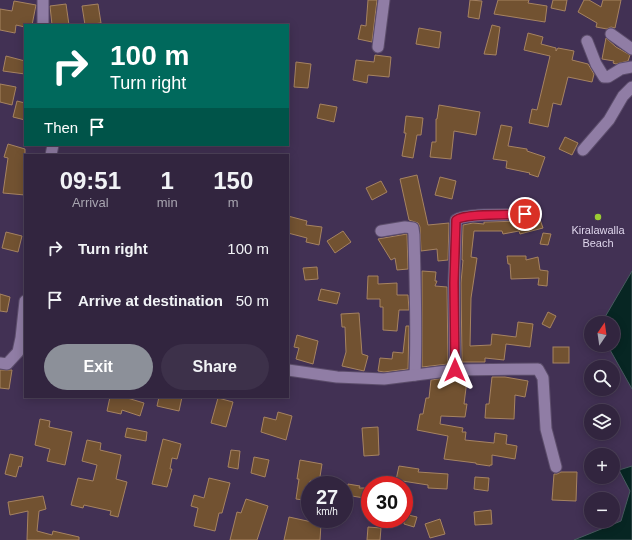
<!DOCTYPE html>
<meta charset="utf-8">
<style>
body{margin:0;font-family:Helvetica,sans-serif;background:#3d314a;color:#f1f3f6;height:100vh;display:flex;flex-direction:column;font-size:15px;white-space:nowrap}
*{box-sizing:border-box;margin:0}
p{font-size:13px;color:#a8a5b0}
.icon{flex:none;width:22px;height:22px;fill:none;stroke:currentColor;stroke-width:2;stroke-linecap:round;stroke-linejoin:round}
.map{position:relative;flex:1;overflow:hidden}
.drawer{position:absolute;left:24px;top:154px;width:265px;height:244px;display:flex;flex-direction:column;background:#32253f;border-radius:0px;box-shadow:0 2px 10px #0003,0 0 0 1px #4d4259}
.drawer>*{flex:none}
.banner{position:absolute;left:24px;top:24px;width:265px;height:122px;border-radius:0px;box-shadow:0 2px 10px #0003,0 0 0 1px #4d4259;background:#00695c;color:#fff;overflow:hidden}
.needle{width:26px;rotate:13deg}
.buttons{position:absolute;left:584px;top:316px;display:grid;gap:8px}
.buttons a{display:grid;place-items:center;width:36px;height:36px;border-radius:50%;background:#32253f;box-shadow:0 2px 10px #0003,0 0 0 1px #4d4259;font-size:20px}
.speed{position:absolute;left:301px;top:476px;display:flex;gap:8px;font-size:20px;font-weight:700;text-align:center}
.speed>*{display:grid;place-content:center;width:52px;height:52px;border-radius:50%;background:#32253f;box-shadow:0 2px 10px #0003,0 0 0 1px #4d4259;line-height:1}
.speed small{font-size:10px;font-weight:400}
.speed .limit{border:6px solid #d22;background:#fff;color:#111}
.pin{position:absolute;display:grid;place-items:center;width:34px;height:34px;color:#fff;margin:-17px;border:2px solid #fff;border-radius:50%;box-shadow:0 1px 4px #0007}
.me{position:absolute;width:44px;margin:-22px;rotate:0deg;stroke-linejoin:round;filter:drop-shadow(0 0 3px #0008)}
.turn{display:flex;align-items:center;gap:14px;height:84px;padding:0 20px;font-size:18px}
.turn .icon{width:52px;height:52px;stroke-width:2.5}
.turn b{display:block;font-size:28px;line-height:34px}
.then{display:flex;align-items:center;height:38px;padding:0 20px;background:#0003;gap:8px;font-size:15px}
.eta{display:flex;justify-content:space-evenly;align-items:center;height:68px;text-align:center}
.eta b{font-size:24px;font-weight:700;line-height:28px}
.primary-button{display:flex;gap:8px;margin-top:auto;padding:8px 20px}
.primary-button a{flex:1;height:46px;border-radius:24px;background:#8c9099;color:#fff;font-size:16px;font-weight:700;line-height:46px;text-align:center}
.primary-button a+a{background:#3d314a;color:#f1f3f6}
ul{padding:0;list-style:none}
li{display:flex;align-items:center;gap:12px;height:52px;padding:0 20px}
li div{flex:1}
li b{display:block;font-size:15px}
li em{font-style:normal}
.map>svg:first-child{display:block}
.water{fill:#072623;stroke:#485b5f}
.building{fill:#725231;stroke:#a68361}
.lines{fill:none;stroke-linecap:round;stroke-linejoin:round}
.minor-casing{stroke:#5c4d6b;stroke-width:13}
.minor{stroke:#907da5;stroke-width:11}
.route-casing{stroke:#92132f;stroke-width:10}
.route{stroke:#e11d48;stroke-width:7}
.poi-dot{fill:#9bcb33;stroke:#423154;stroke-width:1.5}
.labels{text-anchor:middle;stroke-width:3;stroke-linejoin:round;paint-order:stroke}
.poi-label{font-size:11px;fill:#dfd6ec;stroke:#423154}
</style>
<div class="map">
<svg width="632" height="540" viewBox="0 0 632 540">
<rect width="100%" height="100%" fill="#423154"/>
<!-- water -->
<g class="water">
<polygon points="632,271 632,389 609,348 609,345 613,345 613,323 606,323 605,317"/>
<polygon points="632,466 632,540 574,540 621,521 630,491 619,470"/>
</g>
<!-- building -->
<g class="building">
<polygon points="368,0 377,0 372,42 358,39 361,25 366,26"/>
<polygon points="470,0 482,1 479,19 468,17"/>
<polygon points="498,0 529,0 528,3 547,6 545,22 494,14"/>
<polygon points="553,0 567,0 565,11 551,8"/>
<polygon points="584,0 589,0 601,7 603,0 621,0 615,28 611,27 607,29 596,27 597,23 578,12"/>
<polygon points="14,1 36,5 32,25 25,25 25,27 16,25 15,33 0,30 0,9 12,11"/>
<polygon points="66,4 69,25 52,25 50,6"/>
<polygon points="98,4 101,23 85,25 82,6"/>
<polygon points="492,25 500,27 496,55 484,54"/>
<polygon points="419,28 441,32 439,48 416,44"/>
<polygon points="528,33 543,37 541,44 556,48 556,51 558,48 574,51 572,60 588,64 594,74 592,82 568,77 561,105 553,103 548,127 529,123 532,109 537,110 550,56 524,50"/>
<polygon points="606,38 616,47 630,55 628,61 616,64 613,63 614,61 602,59"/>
<polygon points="375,55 391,57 389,77 368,75 367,83 353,80 356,60 374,62"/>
<polygon points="6,56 25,61 25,74 3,71"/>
<polygon points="296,62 311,64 308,88 294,87"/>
<polygon points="0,84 16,87 12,105 0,102"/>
<polygon points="17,101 25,103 25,120 13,117"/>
<polygon points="320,104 337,107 334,122 317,118"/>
<polygon points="439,105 480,112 476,135 454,131 451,159 430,157 432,142 436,142 436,119 437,119"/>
<polygon points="406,116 423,118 421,135 417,135 413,158 402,156 406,133 404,133"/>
<polygon points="501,125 512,127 508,146 527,149 527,151 545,157 538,177 529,174 530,173 506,168 507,161 493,159"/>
<polygon points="565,137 578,143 572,155 559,149"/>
<polygon points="8,144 25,149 25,195 3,193 8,158 4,157"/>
<polygon points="417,175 428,225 449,223 448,260 438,261 437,249 421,251 420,227 418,223 409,220 400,179"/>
<polygon points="440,177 456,181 452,199 435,195"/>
<polygon points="381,181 387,192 372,200 366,188"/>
<polygon points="538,214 543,228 520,234 519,231 503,234 502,231 474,231 471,257 477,258 471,298 470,346 491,345 492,334 516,337 518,322 533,324 530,347 506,344 504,360 485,358 485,362 462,362 461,283 463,260 462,260 463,225 473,223 484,224 484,222 525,221 529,220 532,216"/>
<polygon points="288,216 307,221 306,225 322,227 319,245 306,242 307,238 288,233"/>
<polygon points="343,231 351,242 335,253 327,241"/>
<polygon points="6,232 22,236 18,252 2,248"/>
<polygon points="543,233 551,234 548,245 540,244"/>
<polygon points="407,234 408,269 397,270 395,258 391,260 378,239"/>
<polygon points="507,256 526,256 526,260 538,257 540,270 548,271 547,286 538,285 539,278 511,279 510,264 508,264"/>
<polygon points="317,267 318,279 305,280 303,268"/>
<polygon points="422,271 436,272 435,281 437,281 435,286 447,287 448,364 422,367"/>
<polygon points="368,276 378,276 378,284 397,283 397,295 408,295 409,310 399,310 397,331 383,330 383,307 380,307 380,299 367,299"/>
<polygon points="321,289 340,293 337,304 318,300"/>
<polygon points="0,294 10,297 7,312 0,311"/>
<polygon points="548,312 556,316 550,328 542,324"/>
<polygon points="359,313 362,354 368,356 364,371 342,366 346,352 345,327 342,327 341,314"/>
<polygon points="406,326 409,326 408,369 384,372 378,371 380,358 392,359 393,352 403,353"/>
<polygon points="297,335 318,341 313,364 296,359 299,348 294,347"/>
<rect x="553" y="347" width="16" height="16"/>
<polygon points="0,370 12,370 9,389 0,388"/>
<polygon points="452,377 467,380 464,404 467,404 465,417 441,416 440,424 463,428 462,432 466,432 465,440 494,443 495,433 507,435 506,444 517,446 515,459 492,455 492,465 490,465 490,466 476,464 476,463 444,459 448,436 417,430 420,414 423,414 426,398 429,398 431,380"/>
<polygon points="492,377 505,377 528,381 525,397 515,395 514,419 485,418 486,404 489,404"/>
<polygon points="110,397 124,397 144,403 140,416 122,410 121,414 107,411"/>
<polygon points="159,397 182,397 179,411 157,406"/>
<polygon points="218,398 233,402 226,427 211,423"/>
<polygon points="278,412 292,416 286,440 261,432 264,417 276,420"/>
<polygon points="40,419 50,421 49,427 72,432 65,465 47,461 50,449 35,445"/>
<polygon points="378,427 379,455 364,456 362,428"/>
<polygon points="127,428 147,432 146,441 125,437"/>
<polygon points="163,439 181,444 177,459 172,458 170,469 172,469 167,487 152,484"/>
<polygon points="87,440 101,443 100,450 121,455 116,479 127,482 118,517 110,515 111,511 84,505 83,508 71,505 78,478 93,481 97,465 82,461"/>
<polygon points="231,450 240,451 238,469 228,467"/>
<polygon points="10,454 23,457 21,467 19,466 16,477 5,474"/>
<polygon points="254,457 269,460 265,477 251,473"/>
<polygon points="300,460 322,464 319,483 310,481 310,501 296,499 299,479 297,479"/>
<polygon points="399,466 419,469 418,472 448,474 447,489 428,488 428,485 396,480"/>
<polygon points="561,472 577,472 576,501 552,500 554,474 557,474"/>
<polygon points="475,477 489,478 488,491 474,489"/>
<polygon points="209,478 230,483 222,513 219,513 215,531 194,526 198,508 191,506 194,495 204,498"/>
<polygon points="348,484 360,486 359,488 370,488 370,499 346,495"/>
<polygon points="43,496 46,509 39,511 37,531 52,535 53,531 79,537 79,540 27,540 28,511 10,515 8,502"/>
<polygon points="246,499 268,506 257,540 230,540 237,512 241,513"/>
<polygon points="491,510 492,524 475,525 474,512"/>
<polygon points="404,514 417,517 414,527 404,524"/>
<polygon points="289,517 321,524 320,540 284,540"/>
<polygon points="440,519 445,534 430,538 425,524"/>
<polygon points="368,527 381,528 380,540 367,540"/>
</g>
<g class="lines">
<!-- minor casing -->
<g class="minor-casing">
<g id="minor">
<polyline points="43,0 43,25"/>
<polyline points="611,34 632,49"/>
<polyline points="587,41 596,64 604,77 608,77 621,69 632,67"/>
<polyline points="378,47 384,0"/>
<polyline points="583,150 609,120 623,96 632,87"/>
<polyline points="51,155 53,145"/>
<path d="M381,231L405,227L413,228L414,235C415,281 417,328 415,375"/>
<polyline points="0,363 7,364 18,352 21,338 25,301"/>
<polyline points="288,370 337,377 384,379 455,370 538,369 543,378 546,429 556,467"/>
<path d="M455,370L454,283L456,220C465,213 512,215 525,214"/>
</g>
</g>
<!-- minor -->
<use href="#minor" class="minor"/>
</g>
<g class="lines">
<!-- route casing -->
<g class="route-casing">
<path id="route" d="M455,370L454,283L456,220C465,213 512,215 525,214"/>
</g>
<!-- route -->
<use href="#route" class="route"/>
</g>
<!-- markers -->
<circle class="poi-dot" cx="598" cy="217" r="4"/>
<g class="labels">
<!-- poi labels -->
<g class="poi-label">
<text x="598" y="234">Kiralawalla<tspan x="598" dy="13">Beach</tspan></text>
</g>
</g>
</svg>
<div class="buttons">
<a><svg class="needle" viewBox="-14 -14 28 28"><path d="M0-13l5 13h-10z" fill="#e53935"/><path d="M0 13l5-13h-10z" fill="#a8a5b0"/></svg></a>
<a><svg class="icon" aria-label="search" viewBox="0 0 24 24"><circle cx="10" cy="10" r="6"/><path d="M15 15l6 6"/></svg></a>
<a><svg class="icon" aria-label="layers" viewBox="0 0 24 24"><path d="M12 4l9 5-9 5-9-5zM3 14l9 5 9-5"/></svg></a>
<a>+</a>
<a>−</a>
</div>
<div class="speed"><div>27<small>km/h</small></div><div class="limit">30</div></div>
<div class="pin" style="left:525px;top:214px;background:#d93025"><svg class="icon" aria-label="arrive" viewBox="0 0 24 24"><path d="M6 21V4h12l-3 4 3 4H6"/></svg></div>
<svg class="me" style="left:455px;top:370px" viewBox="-20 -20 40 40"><path d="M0-17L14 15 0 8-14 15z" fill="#e11d48" stroke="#fff" stroke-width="4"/></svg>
<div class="banner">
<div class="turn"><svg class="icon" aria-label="right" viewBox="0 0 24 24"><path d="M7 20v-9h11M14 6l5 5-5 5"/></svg><div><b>100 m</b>Turn right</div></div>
<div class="then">Then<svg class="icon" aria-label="arrive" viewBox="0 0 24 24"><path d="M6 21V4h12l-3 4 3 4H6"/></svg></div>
</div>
<section class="drawer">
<div class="eta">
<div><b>09:51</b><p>Arrival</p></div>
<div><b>1</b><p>min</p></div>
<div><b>150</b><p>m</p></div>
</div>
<ul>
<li><svg class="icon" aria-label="right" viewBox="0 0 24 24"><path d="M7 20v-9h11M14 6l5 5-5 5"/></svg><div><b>Turn right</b></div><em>100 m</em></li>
<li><svg class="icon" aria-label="arrive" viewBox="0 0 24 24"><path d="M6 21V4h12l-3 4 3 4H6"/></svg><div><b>Arrive at destination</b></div><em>50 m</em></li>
</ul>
<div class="primary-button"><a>Exit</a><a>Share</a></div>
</section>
</div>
